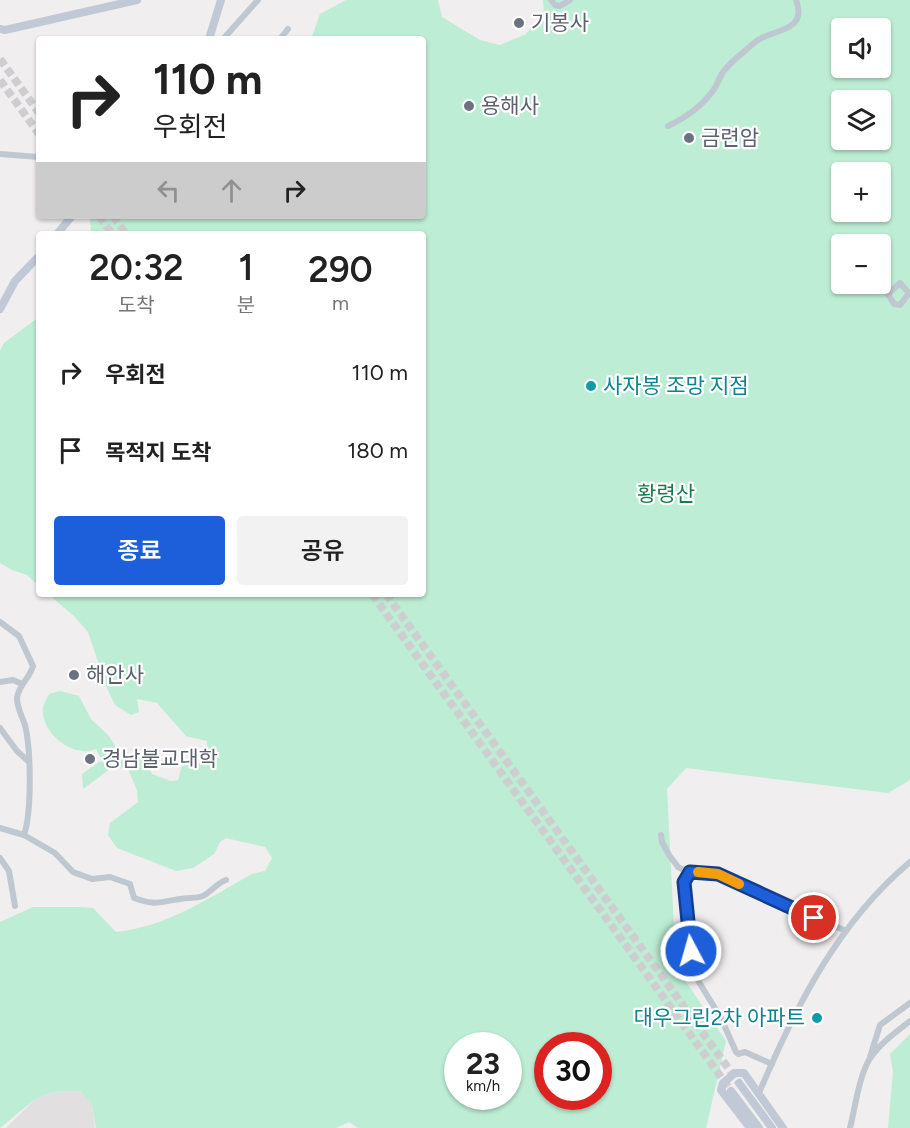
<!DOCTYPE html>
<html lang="ko">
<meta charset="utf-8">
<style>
body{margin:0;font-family:Figtree,"Noto Sans KR",sans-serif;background:#f2f2f2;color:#222;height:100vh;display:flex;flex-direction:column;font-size:22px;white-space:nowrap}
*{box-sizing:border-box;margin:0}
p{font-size:20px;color:#767676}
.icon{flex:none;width:33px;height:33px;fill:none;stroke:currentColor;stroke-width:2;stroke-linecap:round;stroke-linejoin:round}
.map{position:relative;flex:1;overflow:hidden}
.details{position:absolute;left:36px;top:231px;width:390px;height:366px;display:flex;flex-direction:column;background:#fff;border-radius:6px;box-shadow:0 2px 4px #0004}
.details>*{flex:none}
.banner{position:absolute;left:36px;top:36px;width:390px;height:183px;border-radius:6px;box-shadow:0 2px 4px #0004;background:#fff;color:#222;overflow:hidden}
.fabs{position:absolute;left:831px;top:18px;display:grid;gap:12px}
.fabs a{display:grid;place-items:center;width:60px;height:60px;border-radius:6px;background:#fff;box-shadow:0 2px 4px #0004;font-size:30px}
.speed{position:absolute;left:444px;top:1032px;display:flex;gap:12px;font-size:30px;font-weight:700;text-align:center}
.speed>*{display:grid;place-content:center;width:78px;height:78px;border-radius:50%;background:#fff;box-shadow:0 2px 4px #0004;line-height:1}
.speed small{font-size:15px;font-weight:400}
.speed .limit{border:9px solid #d22;background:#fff;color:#111}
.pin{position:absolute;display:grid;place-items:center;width:51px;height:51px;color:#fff;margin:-26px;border:3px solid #fff;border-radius:50%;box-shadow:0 2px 6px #0007}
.me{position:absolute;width:66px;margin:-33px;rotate:354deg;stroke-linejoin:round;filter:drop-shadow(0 0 4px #0008)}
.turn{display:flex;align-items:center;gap:21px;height:126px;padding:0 18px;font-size:27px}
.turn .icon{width:78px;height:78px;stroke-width:2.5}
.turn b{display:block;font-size:42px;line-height:51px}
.lanes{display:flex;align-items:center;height:57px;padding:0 18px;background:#0003;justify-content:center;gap:30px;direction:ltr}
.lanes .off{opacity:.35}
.eta{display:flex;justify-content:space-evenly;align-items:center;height:102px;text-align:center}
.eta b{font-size:36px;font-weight:600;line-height:42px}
.cta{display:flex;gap:12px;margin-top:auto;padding:12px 18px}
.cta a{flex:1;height:69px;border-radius:6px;background:#1d5fdb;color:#fff;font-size:24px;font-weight:600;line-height:69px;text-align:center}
.cta a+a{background:#f2f2f2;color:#222}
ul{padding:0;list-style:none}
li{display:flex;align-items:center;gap:18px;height:78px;padding:0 18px}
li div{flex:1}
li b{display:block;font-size:22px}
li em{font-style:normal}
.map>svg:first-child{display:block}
.education{fill:#e1dfe0}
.green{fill:#bdedd4;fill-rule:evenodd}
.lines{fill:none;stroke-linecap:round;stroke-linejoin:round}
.secondary-tunnel{stroke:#ceced1;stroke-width:8;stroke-dasharray:8 4;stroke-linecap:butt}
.street{stroke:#bfc7d0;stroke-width:6}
.secondary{stroke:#c1c9d6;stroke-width:8}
.route-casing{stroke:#133e8e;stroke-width:15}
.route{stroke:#1d5fdb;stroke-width:10}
.slow{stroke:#f59e0b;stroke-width:10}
.worship-dot{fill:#6b7280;stroke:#fff;stroke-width:2}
.culture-dot{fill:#0f9aa8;stroke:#fff;stroke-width:2}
.labels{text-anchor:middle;stroke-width:4.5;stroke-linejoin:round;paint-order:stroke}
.worship-label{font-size:21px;fill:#5b616d;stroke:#fff;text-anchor:start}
.culture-label{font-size:21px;fill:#0d838f;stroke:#fff;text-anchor:start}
.park-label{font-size:21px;fill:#197a52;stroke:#fff}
</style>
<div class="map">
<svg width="910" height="1128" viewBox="0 0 910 1128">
<rect width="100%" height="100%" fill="#f0eeee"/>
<!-- education -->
<polygon class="education" points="82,1091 92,1106 95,1128 6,1128 35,1099 53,1092"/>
<!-- green -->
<g class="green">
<path d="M346,0H438L442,17L480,40L500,45L526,34L544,14L543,0H910V780L888,793L686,768L667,789L676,967L726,1041L706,1128H358L349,1122L336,1128H96L92,1106L81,1091L53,1092L35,1099L0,1128V922L33,907H81L93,908L116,932C166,927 209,898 252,874L265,871L272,858L265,847L226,838L220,842L214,854L193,868L176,871L117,848L108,835L110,823L138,802L137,790L128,769L114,766L83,789L82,774L102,760L96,749C92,750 87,752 83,751C64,750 43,730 43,712C42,706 46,700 49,694L60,691L79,696L91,719L109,736L120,754L144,758L152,774L171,781L178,780L182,766L208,761L207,741L186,736L157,703L137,699L139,712L131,715L115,705L107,688L88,632L74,616L48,594H423V234H91L90,216H423V39H311L320,14ZM842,28H880V68H842ZM842,100H880V140H842ZM842,172H880V212H842ZM842,244H880V284H842ZM458,1046H508V1096H458ZM548,1046H598V1096H548Z"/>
<polygon points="39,317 39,586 27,575 12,570 0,563 0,351 4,343"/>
<polygon points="910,1034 910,1128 888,1128 893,1072 890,1054"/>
</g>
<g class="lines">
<!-- secondary-tunnel -->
<g class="secondary-tunnel">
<polyline points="0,59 39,113"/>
<polyline points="0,80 39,134"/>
<polyline points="99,216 112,234"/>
<polyline points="113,216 126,234"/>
<polyline points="372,594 731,1091"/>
<polyline points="386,594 739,1083"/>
</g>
<!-- street -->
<g class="street">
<polyline points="551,0 555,5 560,6 570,0"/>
<polyline points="223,39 258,0"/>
<polyline points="280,39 288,29"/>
<path d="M668,126C685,118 700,108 712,92C717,86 719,78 723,72C731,61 744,52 754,43C768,29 809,34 796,0"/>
<polyline points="0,154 39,157"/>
<polygon points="900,283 909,293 900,305 894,304 888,294"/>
<path d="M0,622L19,636L33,666C30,678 18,686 17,698C17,708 22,716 25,725C31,750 32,811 24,835"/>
<polyline points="0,682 13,680 22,684"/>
<polyline points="0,728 17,751 28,761"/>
<path d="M0,828L24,835L55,853L73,872L92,879L110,877L130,884L134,898C157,906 158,902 180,899C188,897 195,899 203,896C212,891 217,883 226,880"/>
<polyline points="661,835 662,842 669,855 678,867 684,870 718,874 846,931"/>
<polyline points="0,858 9,871 15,906"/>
<polyline points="690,872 684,882 694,974 721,1018 736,1052 738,1054 745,1052 772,1064"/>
<polyline points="870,1057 880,1025 910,1003"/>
<path d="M759,1093C795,1008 838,922 910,862"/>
<path d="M850,1128C855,1108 859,1077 869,1060C879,1044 896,1032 910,1021"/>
</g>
<!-- secondary -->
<g class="secondary">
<polyline points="0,29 5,30 137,0"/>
<polyline points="209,39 221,0"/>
<polyline points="57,234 72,216"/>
<polyline points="0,309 15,281 39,256"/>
<polyline points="739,1083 772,1128"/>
<polyline points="731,1091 759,1128"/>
<polyline points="750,1128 721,1090 723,1083 735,1073 744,1073 783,1128"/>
</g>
</g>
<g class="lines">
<!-- route casing -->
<g class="route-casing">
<polyline id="route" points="691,951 684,882 690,872 718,874 814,918"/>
</g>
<!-- route -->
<use href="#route" class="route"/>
<!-- slow -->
<polyline class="slow" points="698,872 718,874 739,884"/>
</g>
<!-- markers -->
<g class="worship-dot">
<circle cx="519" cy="23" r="6"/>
<circle cx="469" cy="106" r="6"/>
<circle cx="689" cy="138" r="6"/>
<circle cx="74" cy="675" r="6"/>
<circle cx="90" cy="759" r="6"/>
</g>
<g class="culture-dot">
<circle cx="591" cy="386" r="6"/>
<circle cx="817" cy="1018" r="6"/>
</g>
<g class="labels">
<!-- worship labels -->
<g class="worship-label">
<text x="531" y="30">기봉사</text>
<text x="481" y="113">용해사</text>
<text x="701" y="145">금련암</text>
<text x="86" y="682">해안사</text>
<text x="102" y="766">경남불교대학</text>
</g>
<!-- culture labels -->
<g class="culture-label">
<text x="603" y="393">사자봉 조망 지점</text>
<text x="805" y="1025" text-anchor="end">대우그린2차 아파트</text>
</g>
<!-- park labels -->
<g class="park-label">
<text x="666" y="501">황령산</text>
</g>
</g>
</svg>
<div class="fabs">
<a><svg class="icon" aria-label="sound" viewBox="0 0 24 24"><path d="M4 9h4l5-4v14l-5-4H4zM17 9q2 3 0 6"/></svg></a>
<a><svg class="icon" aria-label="layers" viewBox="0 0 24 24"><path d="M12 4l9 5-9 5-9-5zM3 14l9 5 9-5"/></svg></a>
<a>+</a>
<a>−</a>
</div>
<div class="speed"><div>23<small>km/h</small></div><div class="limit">30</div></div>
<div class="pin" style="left:814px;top:918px;background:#d93025"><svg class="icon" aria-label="arrive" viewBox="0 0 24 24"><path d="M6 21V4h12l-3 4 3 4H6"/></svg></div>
<svg class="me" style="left:691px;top:951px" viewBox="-20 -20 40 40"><circle r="17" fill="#1d5fdb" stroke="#fff" stroke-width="3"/><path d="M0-11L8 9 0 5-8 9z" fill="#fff"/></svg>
<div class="banner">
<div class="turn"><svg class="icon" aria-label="right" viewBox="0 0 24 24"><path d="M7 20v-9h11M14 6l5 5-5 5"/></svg><div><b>110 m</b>우회전</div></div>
<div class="lanes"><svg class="icon off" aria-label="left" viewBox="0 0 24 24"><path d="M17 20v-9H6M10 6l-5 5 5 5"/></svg><svg class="icon off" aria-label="ahead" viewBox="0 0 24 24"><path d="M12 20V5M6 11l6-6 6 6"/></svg><svg class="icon" aria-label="right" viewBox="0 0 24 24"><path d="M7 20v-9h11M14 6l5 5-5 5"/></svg></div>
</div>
<section class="details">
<div class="eta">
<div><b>20:32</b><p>도착</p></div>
<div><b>1</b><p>분</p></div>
<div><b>290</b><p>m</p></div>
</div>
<ul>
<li><svg class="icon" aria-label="right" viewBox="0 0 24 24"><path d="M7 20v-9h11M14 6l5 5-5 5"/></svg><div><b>우회전</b></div><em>110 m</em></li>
<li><svg class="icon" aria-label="arrive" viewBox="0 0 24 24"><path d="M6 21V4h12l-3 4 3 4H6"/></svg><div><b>목적지 도착</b></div><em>180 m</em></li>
</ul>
<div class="cta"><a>종료</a><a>공유</a></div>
</section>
</div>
